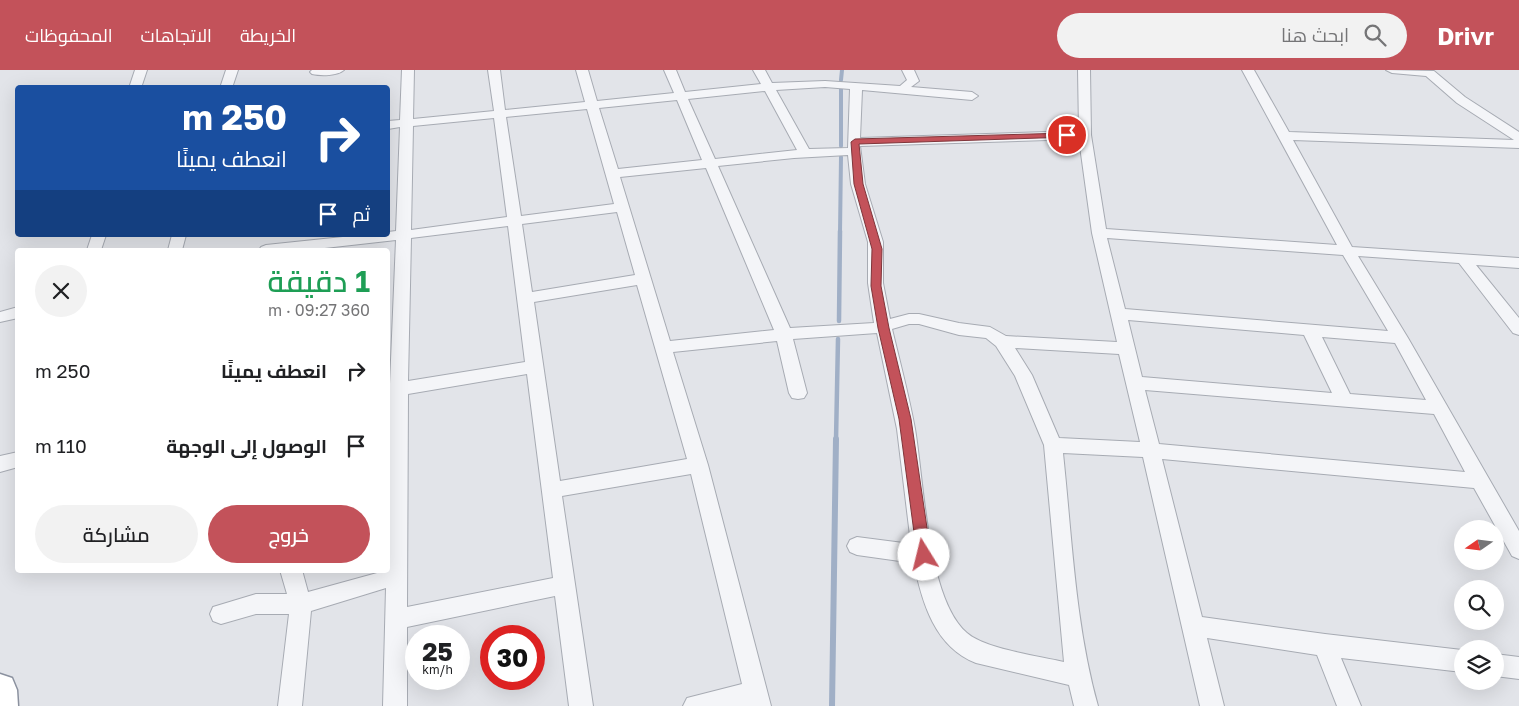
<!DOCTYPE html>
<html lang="ar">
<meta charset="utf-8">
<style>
body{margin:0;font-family:"Golos Text",Cairo,sans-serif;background:#f2f2f2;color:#202124;direction:rtl;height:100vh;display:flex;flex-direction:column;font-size:19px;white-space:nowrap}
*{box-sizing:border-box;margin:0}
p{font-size:16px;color:#757577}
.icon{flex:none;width:28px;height:28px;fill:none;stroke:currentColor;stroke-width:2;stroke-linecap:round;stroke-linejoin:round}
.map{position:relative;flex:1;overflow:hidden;direction:ltr}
.panel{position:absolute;left:15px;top:178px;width:375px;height:325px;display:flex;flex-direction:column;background:#fff;border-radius:5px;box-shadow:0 5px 20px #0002;direction:rtl}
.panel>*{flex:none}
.banner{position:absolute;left:15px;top:15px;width:375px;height:152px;border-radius:5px;box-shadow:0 5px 20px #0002;direction:rtl;background:#1a4fa0;color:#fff;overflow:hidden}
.needle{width:32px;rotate:256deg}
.fabs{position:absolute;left:1454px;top:450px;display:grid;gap:10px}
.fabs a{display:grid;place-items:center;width:50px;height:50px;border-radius:50%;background:#fff;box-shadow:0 5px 20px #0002;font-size:25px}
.speed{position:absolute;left:405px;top:555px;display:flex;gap:10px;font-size:25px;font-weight:700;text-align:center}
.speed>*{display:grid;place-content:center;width:65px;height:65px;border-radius:50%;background:#fff;box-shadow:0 5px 20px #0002;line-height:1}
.speed small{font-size:12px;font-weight:400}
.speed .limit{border:8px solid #d22;background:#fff;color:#111}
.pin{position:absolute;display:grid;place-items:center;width:42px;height:42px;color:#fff;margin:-21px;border:2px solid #fff;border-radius:50%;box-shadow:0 1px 5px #0007}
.me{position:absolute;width:55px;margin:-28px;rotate:351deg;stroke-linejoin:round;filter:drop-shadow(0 0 4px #0008)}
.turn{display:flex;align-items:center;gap:18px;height:105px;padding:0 20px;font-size:22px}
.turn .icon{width:65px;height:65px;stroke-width:2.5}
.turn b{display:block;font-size:35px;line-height:42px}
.then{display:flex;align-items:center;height:48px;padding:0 20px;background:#0003;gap:10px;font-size:19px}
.round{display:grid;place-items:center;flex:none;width:52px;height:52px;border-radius:26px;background:#f2f2f2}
.headline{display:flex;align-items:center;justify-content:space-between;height:85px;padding:0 20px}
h1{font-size:30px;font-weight:600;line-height:38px;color:#1e9e55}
.button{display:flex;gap:10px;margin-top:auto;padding:10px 20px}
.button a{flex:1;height:58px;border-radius:30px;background:#c3525a;color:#fff;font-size:20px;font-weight:600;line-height:58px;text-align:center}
.button a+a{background:#f2f2f2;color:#202124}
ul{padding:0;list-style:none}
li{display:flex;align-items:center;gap:15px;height:75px;padding:0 20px}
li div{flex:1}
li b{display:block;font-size:19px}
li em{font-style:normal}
header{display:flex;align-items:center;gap:30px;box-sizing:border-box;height:70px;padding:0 25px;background:#c3525a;color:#fff}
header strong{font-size:24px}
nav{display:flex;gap:28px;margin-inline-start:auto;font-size:18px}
.search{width:350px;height:45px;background:#f2f2f2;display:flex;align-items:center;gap:12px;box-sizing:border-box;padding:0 18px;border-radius:28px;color:#757577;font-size:19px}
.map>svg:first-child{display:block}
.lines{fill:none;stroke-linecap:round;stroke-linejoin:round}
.stream-far2{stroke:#a0afc6;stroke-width:4}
.stream-far1{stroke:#a0afc6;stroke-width:4.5}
.stream{stroke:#a0afc6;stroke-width:6}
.minor-casing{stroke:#a7abb3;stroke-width:2}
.highway-casing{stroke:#8b919f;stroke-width:3}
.minor{fill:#f4f5f8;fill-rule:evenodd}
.highway{fill:#fff;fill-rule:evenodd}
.route{fill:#c3525a;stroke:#7f353a}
</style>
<header>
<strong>Drivr</strong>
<div class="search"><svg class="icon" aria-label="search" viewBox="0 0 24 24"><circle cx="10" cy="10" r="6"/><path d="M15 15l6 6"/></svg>ابحث هنا</div>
<nav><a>الخريطة</a><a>الاتجاهات</a><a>المحفوظات</a></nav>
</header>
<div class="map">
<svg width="1519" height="636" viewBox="0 0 1519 636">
<rect width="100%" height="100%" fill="#e2e4e9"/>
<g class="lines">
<!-- stream-far2 -->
<g class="stream-far2">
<polyline points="841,10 842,0"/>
<polyline points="841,19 841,76"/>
<polyline points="840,163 841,87"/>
</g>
<!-- stream-far1 -->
<g class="stream-far1">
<polyline points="839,251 840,161"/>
<polyline points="836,370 838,269"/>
</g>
<!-- stream -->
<polyline class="stream" points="832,636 836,369"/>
<!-- minor casing -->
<g class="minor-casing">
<g id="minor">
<polygon points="135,0 147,0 141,18 129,18"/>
<polygon points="226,0 238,0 232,18 220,18"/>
<path d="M312,0H344C337,6 321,6 312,4L310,2Z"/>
<path d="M402,0H414L413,49L494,41L488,0H500L505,40L585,32L576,0H588L597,31L674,23L664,0H676L685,22L761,14L753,0H765L772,13L825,11L900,16L907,10L902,0H914L919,11L911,17L972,22L978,26L972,30L862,20L860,68L1079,61L1078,0H1090L1091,65L1106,159L1337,175L1242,0H1254L1289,62L1514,70L1457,33L1426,6L1392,3L1386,0L1434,1L1465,27L1519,62V78L1293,70L1352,177L1519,188V198L1476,195L1519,248V265L1513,263L1459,193L1358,186L1408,268L1519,461V489L1512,486L1474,418L1162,389L1202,547L1325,564L1462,580V602L1341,588L1361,636H1337L1317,585L1207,568L1224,636H1200L1143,387L1063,383C1072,467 1075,554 1098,636H1074L1069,615L976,593C935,577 922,533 914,493L857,485L850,482L847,476L850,470L857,467L911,474L897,359L877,263L793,269L807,323L804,328L798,329L792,328L789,323L777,271L673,282L708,395L771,636H683L687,628L742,614L691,404L562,426L593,636H569L555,526L407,557V636H383L386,518L311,541L302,636H278L289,544H256L221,554L213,551L210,544L213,537L256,524H287L280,500H302L308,522L388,500L390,327H388V315L390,314L396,170L307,180H259L261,177L266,175L362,165H388V162L396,161L400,57L388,59V51L400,50ZM825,17L850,19L848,78L809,79L776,20ZM765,21L797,80L715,89L688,29ZM677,30L702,90L618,99L599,38ZM587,39L614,134L521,146L506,47ZM494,48L507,147L411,160L413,56ZM1079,69L1092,163L1117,272L1006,266L990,257L959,253L919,244H909L890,249L883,213V172L865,114L860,76ZM848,85L851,114L868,172V213L874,253L790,258L718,96L794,88ZM706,98L774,260L670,271L620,107ZM617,142L635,205L532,222L522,154ZM508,156L525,292L408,311L411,168ZM1107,168L1343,185L1388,261L1125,239ZM637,215L687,389L560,411L534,232ZM1128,250L1304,265L1332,323L1142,307ZM909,254H919L959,265L986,268L996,276L1015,306L1044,375L1064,592C1039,586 985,579 967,563C927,529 924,411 915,359C909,326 900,292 892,259ZM1322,267L1395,273L1426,330L1350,324ZM1015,278L1119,284L1140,372L1059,368L1032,305ZM527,304L553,508L407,537L408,324ZM1145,320L1434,344L1465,402L1159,374Z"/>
<polygon points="92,165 106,165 101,180 87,180"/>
<polygon points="172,165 186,165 182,180 168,180"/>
<polygon points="18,237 18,248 0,252 0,242"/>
<polygon points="18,382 18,397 0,402 0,386"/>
<polygon points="1495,584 1519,587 1519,609 1495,606"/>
</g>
</g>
<!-- highway casing -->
<g class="highway-casing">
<polygon id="highway" points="0,604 12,608 17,620 18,636 0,636"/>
</g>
<!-- minor -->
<use href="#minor" class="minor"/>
<!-- highway -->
<use href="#highway" class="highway"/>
</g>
<!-- route -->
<polygon class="route" points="1067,63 1070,64 1070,67 859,74 863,114 882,179 881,216 889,258 911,349 931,485 929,489 924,490 919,489 917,485 899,349 878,258 871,216 872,179 854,114 851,72 855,69"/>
</svg>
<div class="fabs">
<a><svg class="needle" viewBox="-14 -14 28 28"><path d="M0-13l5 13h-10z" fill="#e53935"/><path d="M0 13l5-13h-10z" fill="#757577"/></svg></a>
<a><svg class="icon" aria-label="search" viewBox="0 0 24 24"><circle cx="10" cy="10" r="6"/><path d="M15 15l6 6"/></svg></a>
<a><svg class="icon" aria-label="layers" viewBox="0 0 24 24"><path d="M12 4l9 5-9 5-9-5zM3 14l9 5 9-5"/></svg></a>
</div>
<div class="speed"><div>25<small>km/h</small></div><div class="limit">30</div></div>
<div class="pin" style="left:1067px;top:65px;background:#d93025"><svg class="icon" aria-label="arrive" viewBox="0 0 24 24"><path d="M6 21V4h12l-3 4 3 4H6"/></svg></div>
<svg class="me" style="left:924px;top:485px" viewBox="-20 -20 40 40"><circle r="19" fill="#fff"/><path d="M0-13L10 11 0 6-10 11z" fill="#c3525a"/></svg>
<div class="banner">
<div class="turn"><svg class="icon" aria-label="right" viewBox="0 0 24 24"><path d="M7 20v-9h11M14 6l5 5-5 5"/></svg><div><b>250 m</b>انعطف يمينًا</div></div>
<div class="then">ثم<svg class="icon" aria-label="arrive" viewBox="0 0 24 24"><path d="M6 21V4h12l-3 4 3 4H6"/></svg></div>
</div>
<section class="panel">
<div class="headline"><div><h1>1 دقيقة</h1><p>360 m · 09:27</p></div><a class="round"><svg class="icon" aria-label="close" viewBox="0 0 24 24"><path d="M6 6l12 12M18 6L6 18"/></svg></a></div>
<ul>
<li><svg class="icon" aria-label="right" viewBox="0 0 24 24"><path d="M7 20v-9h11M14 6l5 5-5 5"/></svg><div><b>انعطف يمينًا</b></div><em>250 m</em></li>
<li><svg class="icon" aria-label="arrive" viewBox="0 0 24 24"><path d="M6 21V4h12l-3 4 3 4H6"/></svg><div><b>الوصول إلى الوجهة</b></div><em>110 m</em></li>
</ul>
<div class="button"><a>خروج</a><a>مشاركة</a></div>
</section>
</div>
